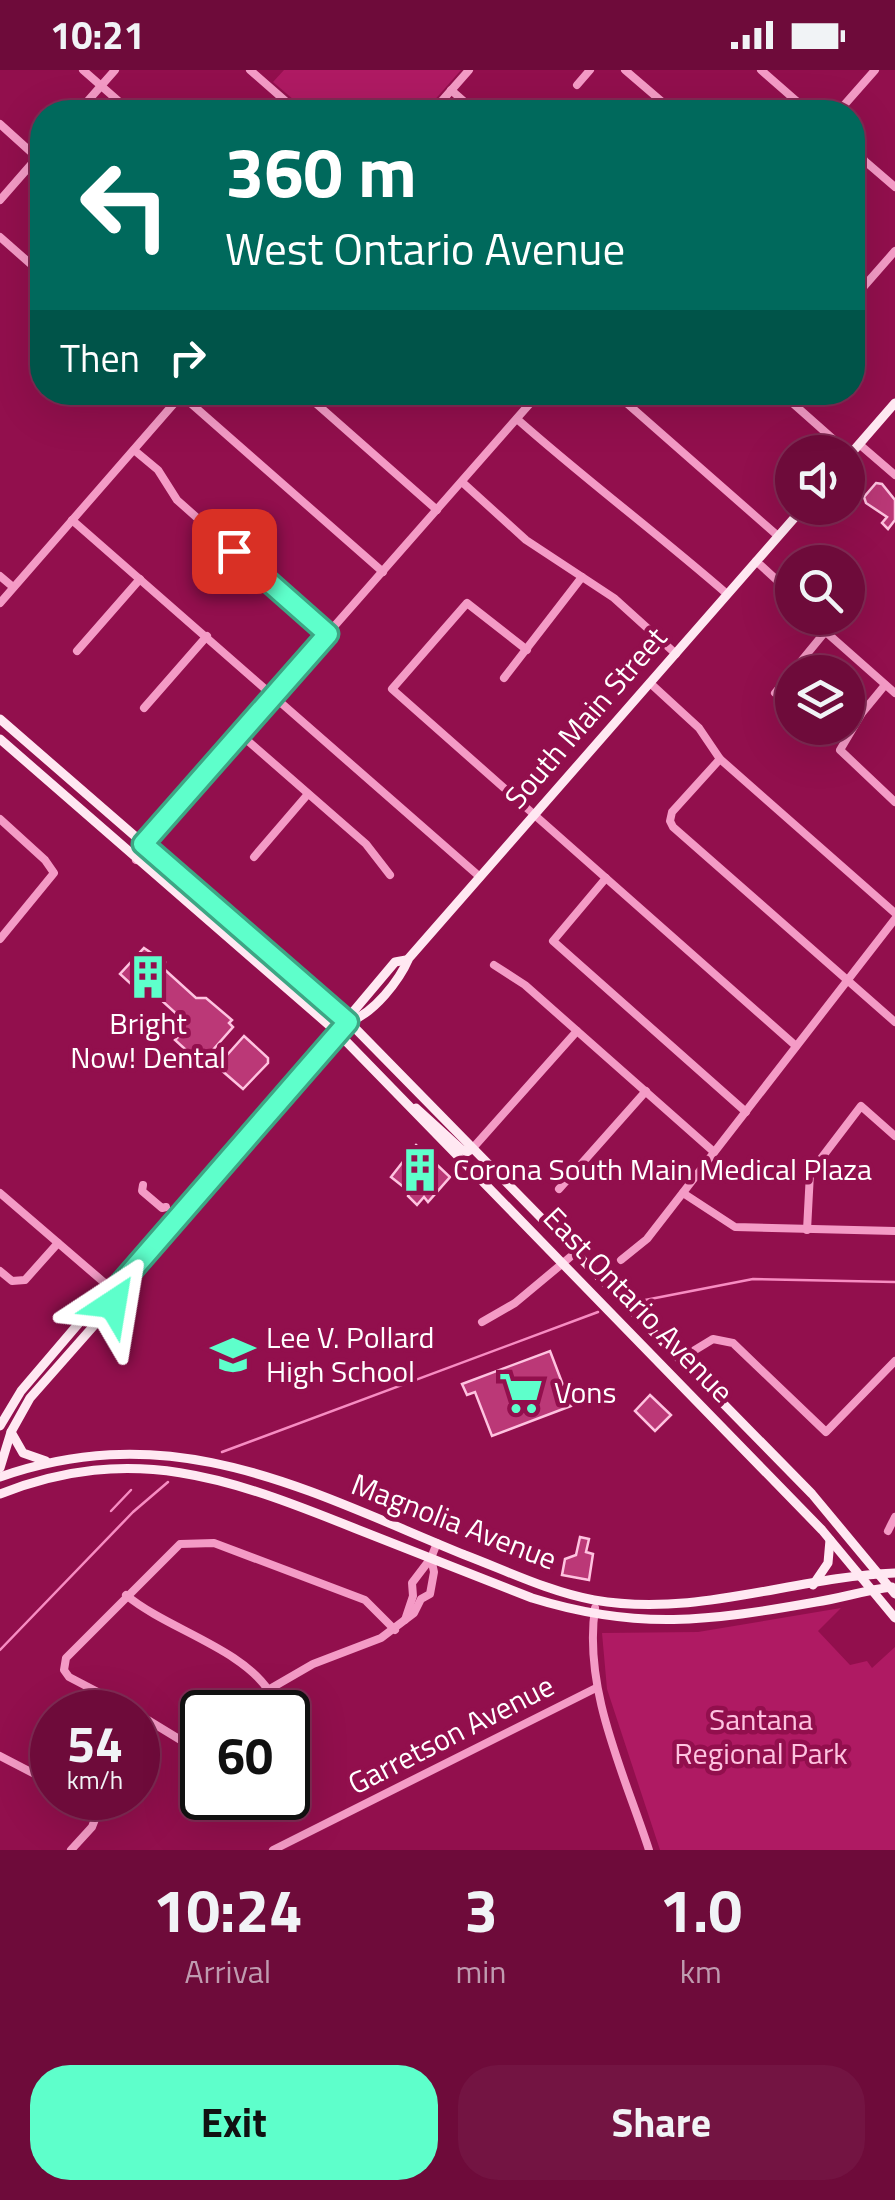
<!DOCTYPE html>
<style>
body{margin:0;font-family:"Titillium Web",sans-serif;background:#731442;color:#f1f3f6;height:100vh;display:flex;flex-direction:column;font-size:38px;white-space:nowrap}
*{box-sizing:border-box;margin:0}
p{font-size:32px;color:#bf9baf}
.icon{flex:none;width:55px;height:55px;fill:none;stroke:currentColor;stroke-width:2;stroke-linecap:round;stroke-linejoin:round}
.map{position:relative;height:1780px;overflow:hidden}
.side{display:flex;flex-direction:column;background:#6e0b3a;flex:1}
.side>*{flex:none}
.banner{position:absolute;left:30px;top:30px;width:835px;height:305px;border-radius:40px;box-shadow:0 10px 40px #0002,0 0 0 2px #802b54;background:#00695c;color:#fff;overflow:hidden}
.buttons{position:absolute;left:775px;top:365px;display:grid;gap:20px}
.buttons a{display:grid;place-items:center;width:90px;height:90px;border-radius:50%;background:#6e0b3a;box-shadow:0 10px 40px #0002,0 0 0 2px #802b54;font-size:50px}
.speed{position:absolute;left:30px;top:1620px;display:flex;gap:20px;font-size:50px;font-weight:700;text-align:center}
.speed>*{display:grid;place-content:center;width:130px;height:130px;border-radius:50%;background:#6e0b3a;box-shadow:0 10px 40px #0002,0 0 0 2px #802b54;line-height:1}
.speed small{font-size:25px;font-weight:400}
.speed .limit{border:5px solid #111;border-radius:15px;background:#fff;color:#111}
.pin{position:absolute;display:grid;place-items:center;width:85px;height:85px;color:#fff;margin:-42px;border-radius:20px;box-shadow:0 5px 15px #0006}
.me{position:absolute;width:110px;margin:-55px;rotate:33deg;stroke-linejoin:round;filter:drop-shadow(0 0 8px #0008)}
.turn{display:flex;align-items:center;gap:35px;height:210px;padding:0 30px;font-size:45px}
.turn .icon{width:130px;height:130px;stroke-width:2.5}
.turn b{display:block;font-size:70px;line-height:85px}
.then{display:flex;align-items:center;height:95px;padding:0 30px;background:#0003;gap:20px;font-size:38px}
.eta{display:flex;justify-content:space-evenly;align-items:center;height:170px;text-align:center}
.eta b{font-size:60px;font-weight:700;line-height:70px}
.action{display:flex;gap:20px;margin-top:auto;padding:20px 30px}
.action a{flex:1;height:115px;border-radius:40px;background:#5effcb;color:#111;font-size:40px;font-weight:700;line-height:115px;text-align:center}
.action a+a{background:#731442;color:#f1f3f6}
.status{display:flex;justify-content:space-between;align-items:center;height:70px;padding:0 50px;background:#6e0b3a;direction:ltr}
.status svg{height:28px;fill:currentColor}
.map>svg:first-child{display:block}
.green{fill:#af1a63}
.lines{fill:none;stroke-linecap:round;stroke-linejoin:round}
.stream{stroke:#f78cc2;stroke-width:2.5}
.building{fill:#bb3877;stroke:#fec3e0;stroke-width:2.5}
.minor{stroke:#f49bc6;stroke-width:8}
.major{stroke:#ffe8f2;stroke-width:9}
.route-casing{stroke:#3da684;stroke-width:25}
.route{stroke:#5effcb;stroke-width:18}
.labels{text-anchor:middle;stroke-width:9;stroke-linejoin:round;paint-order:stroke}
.street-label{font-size:30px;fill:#fff;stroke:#920f4d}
.poi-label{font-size:30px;fill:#fff;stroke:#920f4d;text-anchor:start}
.park-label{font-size:30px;fill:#fec3e0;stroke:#920f4d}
</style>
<div class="status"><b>10:21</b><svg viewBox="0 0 49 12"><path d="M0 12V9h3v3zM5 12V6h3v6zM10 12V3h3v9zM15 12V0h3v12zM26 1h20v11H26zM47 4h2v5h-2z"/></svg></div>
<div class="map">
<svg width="895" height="1780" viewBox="0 0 895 1780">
<rect width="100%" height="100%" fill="#920f4d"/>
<!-- green -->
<g class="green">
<polygon points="284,0 461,0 424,42 308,42 273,12"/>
<polygon points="841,1538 818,1561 850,1595 867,1591 872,1598 895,1577 895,1780 660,1780 607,1619 602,1563 698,1562"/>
</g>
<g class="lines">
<!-- stream -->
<g class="stream">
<polyline points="640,1231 753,1209 895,1212"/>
<polyline points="222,1382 598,1242"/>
<polyline points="111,1441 131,1420"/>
<polyline points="0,1580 133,1442 168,1412"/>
</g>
</g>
<!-- building -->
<g class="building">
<polygon points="876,413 882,414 895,430 895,450 888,459 882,453 887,447 866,433 864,427"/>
<polygon points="144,878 165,892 164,899 196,928 206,928 232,950 229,953 233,957 204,990 200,986 197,990 175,970 178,967 170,959 180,947 148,918 142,924 120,904"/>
<polygon points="244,966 268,988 268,993 243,1019 220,999 219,994"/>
<polygon points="416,1075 450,1107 428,1132 424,1127 417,1135 408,1126 410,1122 391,1107"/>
<polygon points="550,1281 571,1336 492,1366 475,1322 467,1325 462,1314"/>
<polygon points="650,1325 671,1345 655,1361 635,1341"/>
<polygon points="580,1467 589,1469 586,1482 593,1484 589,1510 562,1505 565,1489 576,1485"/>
</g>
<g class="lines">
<!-- minor -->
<g class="minor">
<polyline points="83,0 131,42"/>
<polyline points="250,0 298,42"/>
<polyline points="625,0 674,42"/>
<polyline points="761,0 809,42"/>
<polyline points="577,15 590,0"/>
<polyline points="451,20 476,42"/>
<polyline points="78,42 115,0"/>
<polyline points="432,42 469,0"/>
<polyline points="786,42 796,31"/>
<polyline points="838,42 875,0"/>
<polyline points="0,54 42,92"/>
<polyline points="852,80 895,117"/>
<polyline points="852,100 863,88"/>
<polyline points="0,130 42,82"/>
<polyline points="0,167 42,204"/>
<polyline points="852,230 895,181"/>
<polyline points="303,322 437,440"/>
<polyline points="614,322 778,466"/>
<polyline points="780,322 850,384"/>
<polyline points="179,323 383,502"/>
<path d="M517,349C586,410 658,464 727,524"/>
<polyline points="859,374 895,405"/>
<polyline points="134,380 158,400 177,430 328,564"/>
<polyline points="462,412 526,470 614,528 676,584"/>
<polyline points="72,450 480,807"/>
<polyline points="756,491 792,524"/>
<polyline points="0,506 13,517"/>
<polyline points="0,533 184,322"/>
<polyline points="810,548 895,623"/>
<polyline points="527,580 467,533 392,619 796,976"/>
<polyline points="77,581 140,509"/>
<polyline points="504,608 582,507"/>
<polyline points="650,613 699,658 720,689 895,843"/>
<polyline points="885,615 862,643 840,680 895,732"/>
<polyline points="775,623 825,562"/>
<polyline points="144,638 207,566"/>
<polyline points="240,664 366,774 390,805"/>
<polyline points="720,689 672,742 670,751 673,757 895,952"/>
<polyline points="0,749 45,790 54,803 0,869"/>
<polyline points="254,787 308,724"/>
<polyline points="136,790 143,774 540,322"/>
<polyline points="606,808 553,871 746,1042"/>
<polyline points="494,895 525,915 714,1082"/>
<polyline points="472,1079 577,961"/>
<polyline points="143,1115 142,1121 162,1138 166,1137"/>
<polyline points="559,1119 646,1021"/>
<polyline points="0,1123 114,1221"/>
<polyline points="683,1123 735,1157 895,1161"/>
<polyline points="807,1160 810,1103 861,1036 895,1066"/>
<polyline points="621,1190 647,1169 895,849"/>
<polyline points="0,1201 12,1211 25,1210 58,1173"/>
<polyline points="482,1252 515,1233 575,1183"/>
<polyline points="690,1283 713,1269 733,1273 826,1362 895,1291"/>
<polyline points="888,1461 895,1447"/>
<path d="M126,1525C167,1559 241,1578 269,1621"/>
<path d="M595,1538C583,1620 624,1703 649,1780"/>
<polyline points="405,1550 413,1526 412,1513 431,1488 437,1473"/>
<polyline points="136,1642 69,1607 64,1600 66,1588 180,1474 214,1473 365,1530 395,1560"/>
<polyline points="230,1642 313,1594 381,1568 414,1543 421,1529 430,1524 434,1502 431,1488"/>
<polyline points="138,1644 192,1677 202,1676"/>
<polyline points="0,1686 52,1713"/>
<polyline points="71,1780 92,1757 97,1744 78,1728"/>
<polyline points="273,1780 596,1618"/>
</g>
<!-- major -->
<g class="major">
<polyline points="848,387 895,333"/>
<polyline points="0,649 349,952 812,1424 895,1524"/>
<polyline points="0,669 338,963 822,1460 895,1548"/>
<path d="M349,952C374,943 399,911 409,888L803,438"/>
<polyline points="416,1038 461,1079 467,1082 472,1079"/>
<polyline points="0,1356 21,1321 102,1226 114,1221 166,1164 395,892 406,890"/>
<polyline points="11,1362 23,1383 46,1391"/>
<polyline points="0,1398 11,1362 30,1328 113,1234 114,1221"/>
<path d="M0,1407C175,1346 306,1420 465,1485C507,1501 550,1522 594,1530C698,1548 793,1507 895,1503"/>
<path d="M0,1424C133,1372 229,1408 354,1458C414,1481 473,1505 532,1528C638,1561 709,1551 816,1532C842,1528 866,1520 892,1517"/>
<polyline points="813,1515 828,1493 830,1470"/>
</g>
</g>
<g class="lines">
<!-- route casing -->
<g class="route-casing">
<polyline id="route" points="113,1234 114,1221 348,952 143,774 328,564 234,481"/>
</g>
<!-- route -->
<use href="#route" class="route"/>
</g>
<!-- icons -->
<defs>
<g id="building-bare" transform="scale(3.45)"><path d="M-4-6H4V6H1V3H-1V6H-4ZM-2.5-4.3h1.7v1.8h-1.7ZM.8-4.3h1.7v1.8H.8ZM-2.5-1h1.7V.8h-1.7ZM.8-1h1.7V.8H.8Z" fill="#5effcb" stroke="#920f4d" stroke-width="2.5" paint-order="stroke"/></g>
<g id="school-bare" transform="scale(3.45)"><path d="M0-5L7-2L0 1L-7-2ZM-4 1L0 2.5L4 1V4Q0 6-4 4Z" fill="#5effcb" stroke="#920f4d" stroke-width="2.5" paint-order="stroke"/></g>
<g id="supermarket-bare" transform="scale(3.45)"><path d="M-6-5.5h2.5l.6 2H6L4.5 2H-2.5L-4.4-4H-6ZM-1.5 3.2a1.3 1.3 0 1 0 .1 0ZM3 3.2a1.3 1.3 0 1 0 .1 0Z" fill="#5effcb" stroke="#920f4d" stroke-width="2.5" paint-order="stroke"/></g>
</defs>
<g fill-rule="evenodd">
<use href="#building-bare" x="148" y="907"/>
<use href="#building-bare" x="420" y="1100"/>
<use href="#school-bare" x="233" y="1285"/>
<use href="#supermarket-bare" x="521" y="1323"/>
</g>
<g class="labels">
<!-- street labels -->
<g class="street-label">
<text transform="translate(586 648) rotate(-49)" y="10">South Main Street</text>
<text transform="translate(638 1235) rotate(46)" y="10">East Ontario Avenue</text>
<text transform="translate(454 1452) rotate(21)" y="10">Magnolia Avenue</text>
<text transform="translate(451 1665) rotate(-27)" y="10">Garretson Avenue</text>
</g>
<!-- poi labels -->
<g class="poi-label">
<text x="148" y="964" text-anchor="middle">Bright<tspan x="148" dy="34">Now! Dental</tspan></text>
<text x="453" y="1110">Corona South Main Medical Plaza</text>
<text x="266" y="1278">Lee V. Pollard<tspan x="266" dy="34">High School</tspan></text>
<text x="554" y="1333">Vons</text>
</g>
<!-- park labels -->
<g class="park-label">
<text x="761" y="1660">Santana<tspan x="761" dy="34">Regional Park</tspan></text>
</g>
</g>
</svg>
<div class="buttons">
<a><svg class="icon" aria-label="sound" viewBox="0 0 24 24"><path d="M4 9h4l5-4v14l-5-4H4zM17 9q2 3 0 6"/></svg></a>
<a><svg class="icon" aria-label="search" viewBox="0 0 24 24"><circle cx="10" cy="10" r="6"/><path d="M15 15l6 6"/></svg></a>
<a><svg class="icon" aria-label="layers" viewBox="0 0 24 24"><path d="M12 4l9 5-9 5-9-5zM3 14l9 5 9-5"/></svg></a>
</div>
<div class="speed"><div>54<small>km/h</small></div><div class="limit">60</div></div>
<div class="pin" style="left:234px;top:481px;background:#d93025"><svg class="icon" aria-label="arrive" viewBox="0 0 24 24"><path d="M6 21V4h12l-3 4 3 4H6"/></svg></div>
<svg class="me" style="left:113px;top:1234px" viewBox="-20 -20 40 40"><path d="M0-17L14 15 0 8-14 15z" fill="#5effcb" stroke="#fff" stroke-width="4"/></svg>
<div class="banner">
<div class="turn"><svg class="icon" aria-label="left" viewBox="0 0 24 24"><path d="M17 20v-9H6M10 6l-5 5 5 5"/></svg><div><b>360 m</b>West Ontario Avenue</div></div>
<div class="then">Then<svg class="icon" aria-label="right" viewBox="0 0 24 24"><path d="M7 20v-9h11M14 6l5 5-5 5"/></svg></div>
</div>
</div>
<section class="side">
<div class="eta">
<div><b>10:24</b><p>Arrival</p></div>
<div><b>3</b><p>min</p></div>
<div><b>1.0</b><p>km</p></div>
</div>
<div class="action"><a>Exit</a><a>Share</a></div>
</section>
